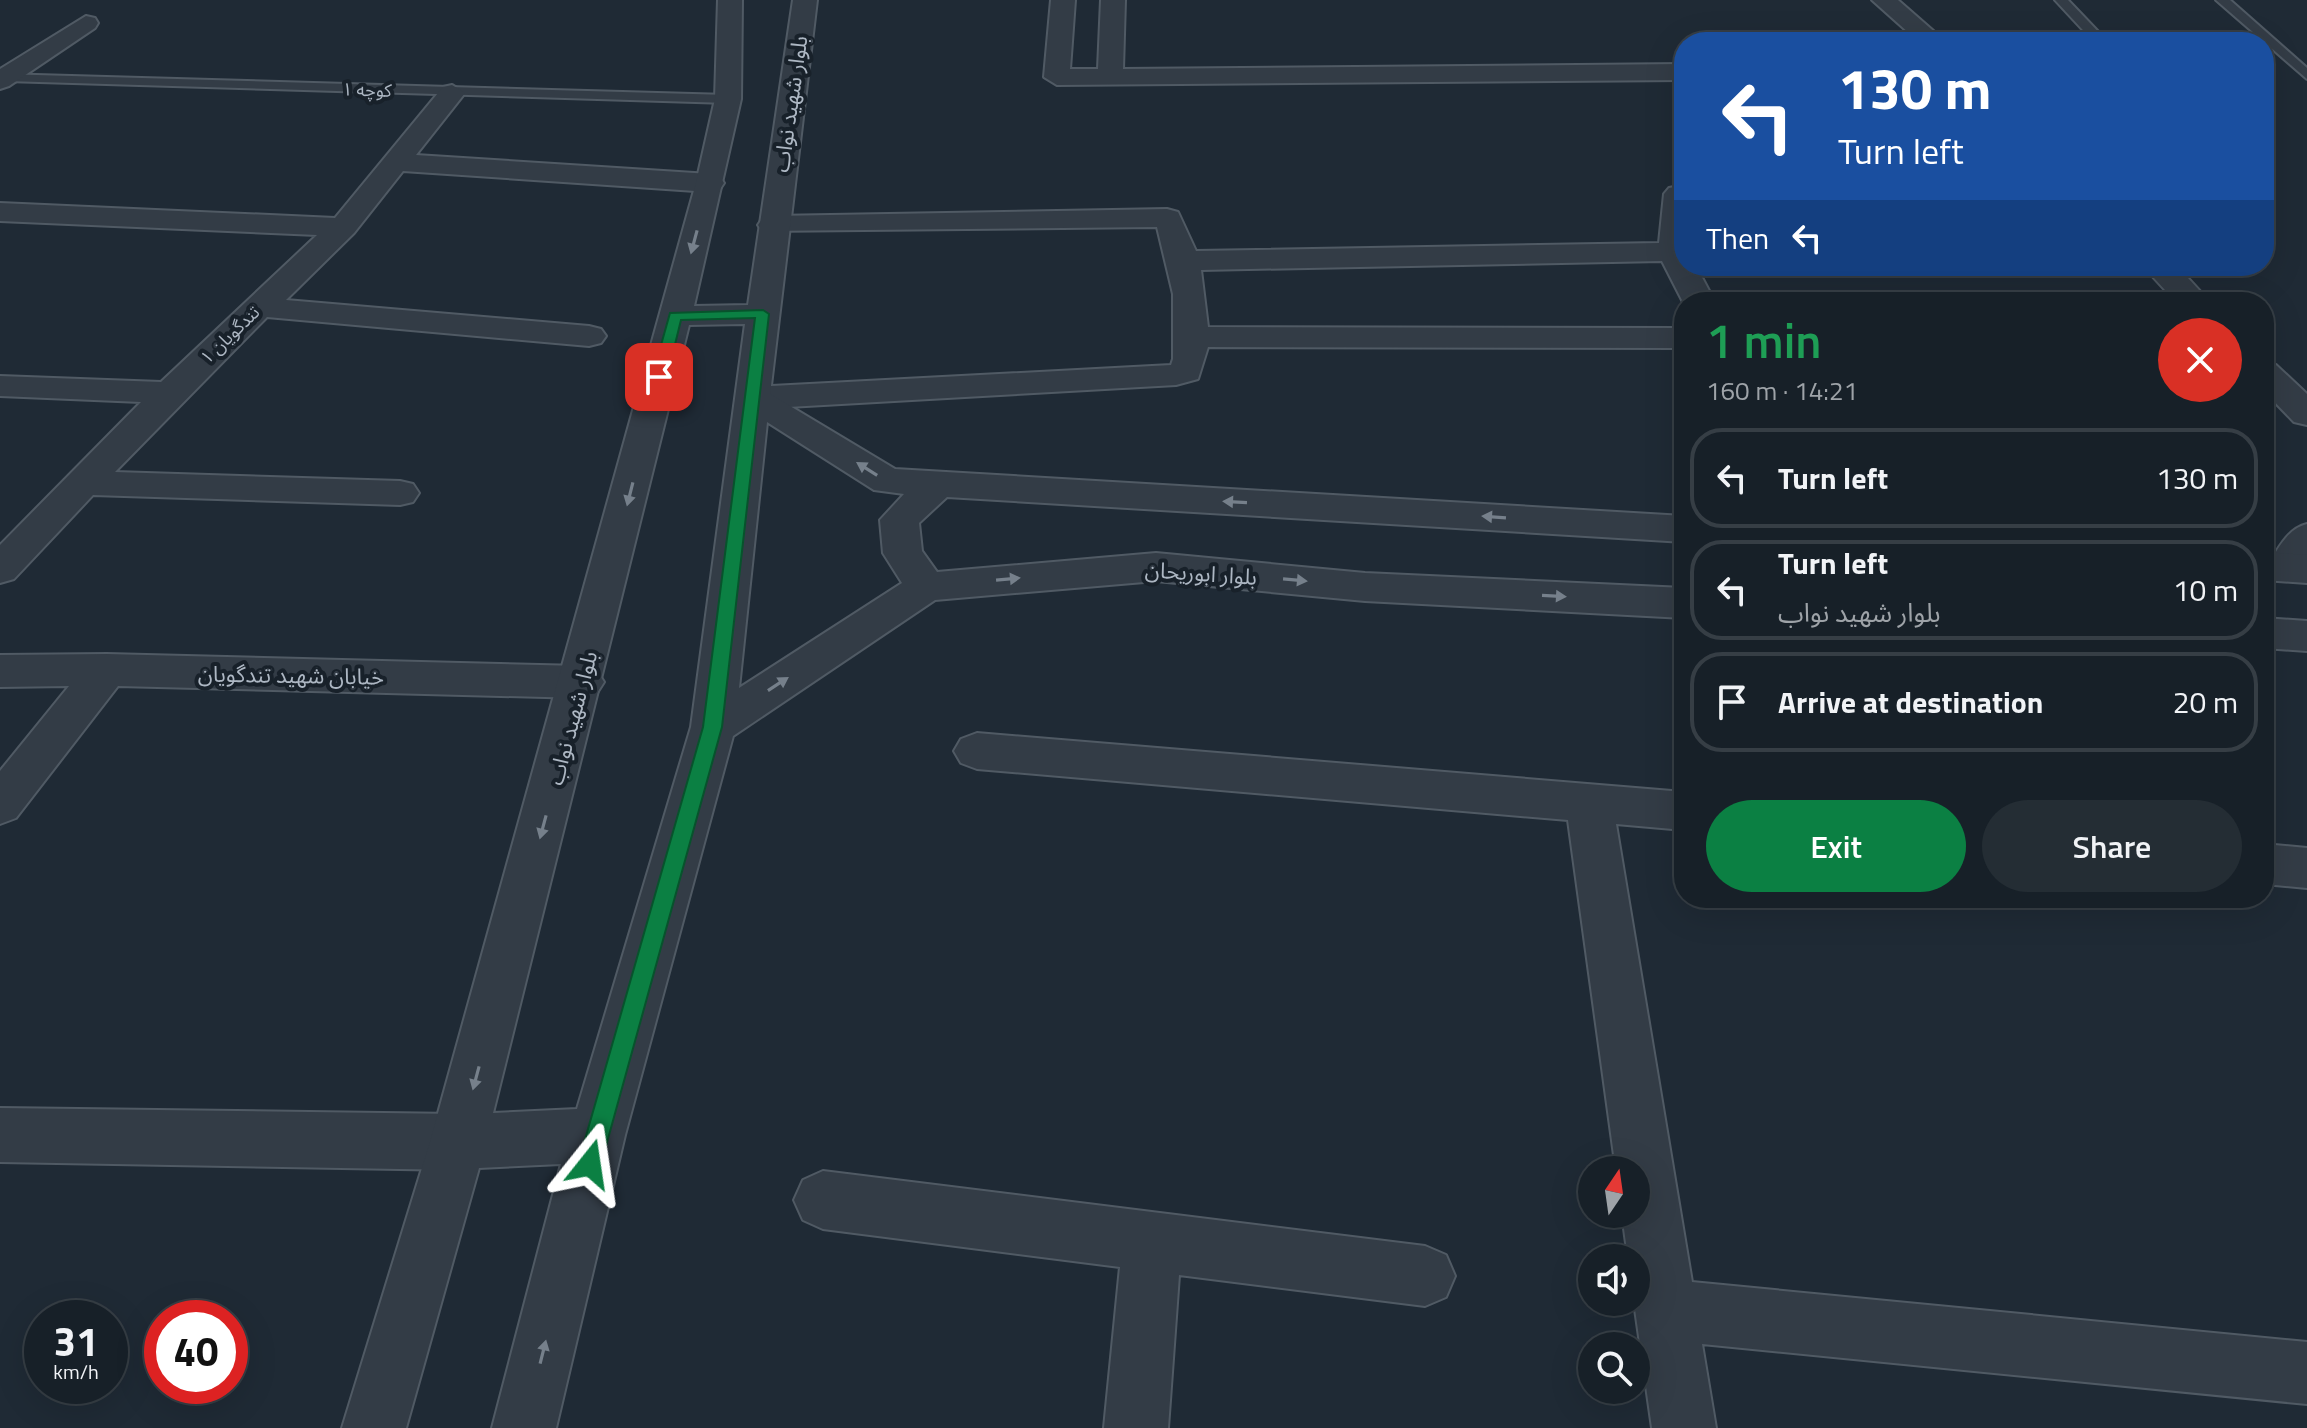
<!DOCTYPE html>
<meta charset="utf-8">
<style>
body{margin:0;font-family:"Titillium Web","Noto Sans Arabic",sans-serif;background:#242d34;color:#f1f3f6;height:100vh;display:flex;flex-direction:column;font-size:30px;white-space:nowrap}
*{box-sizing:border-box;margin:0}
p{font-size:26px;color:#9ea3a8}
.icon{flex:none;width:44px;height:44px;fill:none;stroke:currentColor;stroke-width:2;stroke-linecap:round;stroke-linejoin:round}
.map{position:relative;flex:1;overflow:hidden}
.sheet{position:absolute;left:1674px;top:292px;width:600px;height:616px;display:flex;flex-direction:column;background:#172028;border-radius:32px;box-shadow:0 8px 32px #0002,0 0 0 2px #363e45}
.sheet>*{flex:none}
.hud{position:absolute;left:1674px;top:32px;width:600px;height:244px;border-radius:32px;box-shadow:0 8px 32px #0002,0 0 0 2px #363e45;background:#1a4fa0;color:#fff;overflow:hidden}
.needle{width:52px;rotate:13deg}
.buttons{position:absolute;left:1578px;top:1156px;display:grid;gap:16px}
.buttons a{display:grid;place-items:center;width:72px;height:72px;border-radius:50%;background:#172028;box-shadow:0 8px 32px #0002,0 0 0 2px #363e45;font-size:40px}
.speed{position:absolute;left:24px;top:1300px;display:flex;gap:16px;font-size:40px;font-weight:700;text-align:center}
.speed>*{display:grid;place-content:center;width:104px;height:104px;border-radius:50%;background:#172028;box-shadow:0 8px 32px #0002,0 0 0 2px #363e45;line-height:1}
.speed small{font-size:20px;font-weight:400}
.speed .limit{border:12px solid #d22;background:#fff;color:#111}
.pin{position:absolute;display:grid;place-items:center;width:68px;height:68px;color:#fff;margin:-34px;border-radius:16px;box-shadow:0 4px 12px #0006}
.me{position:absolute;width:88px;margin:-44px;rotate:15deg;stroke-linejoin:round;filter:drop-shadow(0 0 6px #0008)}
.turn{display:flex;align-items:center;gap:28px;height:168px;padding:0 32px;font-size:36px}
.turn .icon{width:104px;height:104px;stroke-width:2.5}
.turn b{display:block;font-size:56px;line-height:68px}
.then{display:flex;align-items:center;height:76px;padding:0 32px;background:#0003;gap:16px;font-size:30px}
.round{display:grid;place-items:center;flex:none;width:84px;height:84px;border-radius:42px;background:#242d34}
.summary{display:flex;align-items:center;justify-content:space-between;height:136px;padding:0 32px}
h1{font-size:48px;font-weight:600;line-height:60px;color:#1e9e55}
.cta{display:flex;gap:16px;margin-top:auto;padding:16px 32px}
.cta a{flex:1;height:92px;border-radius:48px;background:#0b8043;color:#fff;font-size:32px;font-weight:600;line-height:92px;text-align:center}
.cta a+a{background:#242d34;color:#f1f3f6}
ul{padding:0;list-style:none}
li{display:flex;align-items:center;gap:24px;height:100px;margin:0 16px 12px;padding:0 16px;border:4px solid #363e45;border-radius:32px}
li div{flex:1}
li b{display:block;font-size:30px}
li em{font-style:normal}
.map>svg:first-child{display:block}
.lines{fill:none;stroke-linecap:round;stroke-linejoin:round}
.service-casing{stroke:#505a64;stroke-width:4}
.minor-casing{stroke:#505a64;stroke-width:4}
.tertiary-casing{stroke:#505a64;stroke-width:4}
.service{fill:#333c46;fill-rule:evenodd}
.minor{fill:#333c46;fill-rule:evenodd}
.tertiary{fill:#333c46;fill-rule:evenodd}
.oneway{fill:#76808b}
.route{fill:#0b8043;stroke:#07532c;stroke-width:2}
.labels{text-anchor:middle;stroke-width:8;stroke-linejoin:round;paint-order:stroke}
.far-street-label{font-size:18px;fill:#adb7c3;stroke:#18212a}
.street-label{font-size:22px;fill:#adb7c3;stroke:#18212a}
</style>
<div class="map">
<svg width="2307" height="1428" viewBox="0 0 2307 1428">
<rect width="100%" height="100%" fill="#1f2a35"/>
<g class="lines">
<!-- service casing -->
<g class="service-casing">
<g id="service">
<polygon points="2055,0 2068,0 2108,42 2094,42"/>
<polygon points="2216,0 2230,0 2307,68 2307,79"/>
<polygon points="1,74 728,95 735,99 728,103 6,81 0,78"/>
</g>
</g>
<!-- minor casing -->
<g class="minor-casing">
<g id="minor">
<polygon points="1051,0 1075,0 1070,69 1098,69 1101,0 1125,0 1123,69 1684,64 1684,80 1057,85 1044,77"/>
<polygon points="1872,0 1898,0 1946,42 1919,42"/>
<polygon points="86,16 95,18 98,23 95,28 9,86 0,89 0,69"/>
<polygon points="452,85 465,93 416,155 710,174 720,177 724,183 720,189 710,192 403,171 354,233 286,300 589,326 601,329 606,336 601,343 589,346 267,317 115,472 400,481 413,484 419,493 413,502 400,505 93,495 14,579 0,583 0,545 141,402 0,396 0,376 161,382 317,235 0,221 0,203 335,218 443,87"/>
<polygon points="1684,185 1684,266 1696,266 1715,302 1684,304 1662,261 1201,270 1208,327 1684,328 1684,348 1208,347 1198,379 1176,385 753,409 741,406 736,398 741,390 753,387 1171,365 1173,359 1173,294 1157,227 762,231 758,225 762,219 773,216 1167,209 1178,212 1196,251 1659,243 1664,194 1669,188"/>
<polygon points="2143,266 2177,266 2210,302 2176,302"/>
<polygon points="2264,362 2276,365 2307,394 2307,425 2294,422 2264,391"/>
<path d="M2307,524V568L2301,577L2287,581L2273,577L2267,567C2278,549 2287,529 2307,524Z"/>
<polygon points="107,654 582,666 597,671 604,682 597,693 582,698 118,686 16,818 0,824 0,771 69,686 0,687 0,655"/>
<polygon points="977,733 1684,792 1684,830 1616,824 1692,1282 2307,1342 2307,1404 1702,1344 1716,1428 1652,1428 1634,1302 1636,1258 1628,1258 1622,1214 1636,1214 1636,1170 1616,1170 1568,820 977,769 961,763 954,751 961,739"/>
<polygon points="2264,844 2307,848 2307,888 2264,884"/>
<polygon points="0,1108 458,1114 478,1123 486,1142 478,1161 458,1170 0,1162"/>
<polygon points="823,1171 1425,1246 1446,1255 1455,1276 1446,1297 1425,1306 1179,1275 1168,1428 1104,1428 1120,1267 823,1229 803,1220 794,1200 803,1180"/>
</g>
</g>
<!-- tertiary casing -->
<g class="tertiary-casing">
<g id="tertiary">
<path d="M718,0H742L741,99L694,306L748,305L793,0H817L770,394L895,469L1684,516V542L947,497L919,523L922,551L937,572L1156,553L1365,573L1684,588V618L1365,601L1156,581L935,600L733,736L625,1135L556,1428H492L561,1164L479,1168L406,1428H342L430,1142L696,183L715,99ZM745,324L691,727L577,1109L493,1113L689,325ZM767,422L874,490L904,494L880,520L883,553L902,583L739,688Z"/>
<polygon points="2264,552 2307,555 2307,583 2264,580"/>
<polygon points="2264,618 2307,621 2307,651 2264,648"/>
</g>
</g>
<!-- service -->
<use href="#service" class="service"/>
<!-- minor -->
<use href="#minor" class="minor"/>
<!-- tertiary -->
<use href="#tertiary" class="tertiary"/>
</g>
<!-- one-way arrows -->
<defs><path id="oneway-solid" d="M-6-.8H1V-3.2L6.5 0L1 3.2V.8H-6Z" transform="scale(2)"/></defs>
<g class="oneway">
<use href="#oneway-solid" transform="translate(694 242) rotate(105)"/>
<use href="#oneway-solid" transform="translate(867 469) rotate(-148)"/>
<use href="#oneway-solid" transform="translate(630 494) rotate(104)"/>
<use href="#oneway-solid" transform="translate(1235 502) rotate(-177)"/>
<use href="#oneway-solid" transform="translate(1494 517) rotate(-176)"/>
<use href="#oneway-solid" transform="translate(1008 579) rotate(-5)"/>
<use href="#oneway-solid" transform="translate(1295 580) rotate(5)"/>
<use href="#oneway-solid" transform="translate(1554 596) rotate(3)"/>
<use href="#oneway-solid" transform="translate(778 684) rotate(-33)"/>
<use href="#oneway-solid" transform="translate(543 827) rotate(105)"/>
<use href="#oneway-solid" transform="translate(476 1078) rotate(105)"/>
<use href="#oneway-solid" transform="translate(543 1352) rotate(-76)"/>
</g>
<!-- route -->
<polygon class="route" points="763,310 769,314 722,727 601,1164 598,1172 590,1176 581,1172 578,1164 703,727 755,318 681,320 667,377 659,381 652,377 670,313"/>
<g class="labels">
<!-- far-street labels -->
<g class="far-street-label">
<text transform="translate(367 90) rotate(2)" y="6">کوچه ۱</text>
<text transform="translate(230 335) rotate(-44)" y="6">تندگویان ۱</text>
</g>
<!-- street labels -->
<g class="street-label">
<text transform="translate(790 104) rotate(-82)" y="8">بلوار شهید نواب</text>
<text transform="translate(1201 573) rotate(4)" y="8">بلوار ابوریحان</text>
<text transform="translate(291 675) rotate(1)" y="8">خیابان شهید تندگویان</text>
<text transform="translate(572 718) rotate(-75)" y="8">بلوار شهید نواب</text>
</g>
</g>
</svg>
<div class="buttons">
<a><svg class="needle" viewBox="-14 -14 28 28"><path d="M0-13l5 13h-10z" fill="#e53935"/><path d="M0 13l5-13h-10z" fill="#9ea3a8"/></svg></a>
<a><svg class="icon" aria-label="sound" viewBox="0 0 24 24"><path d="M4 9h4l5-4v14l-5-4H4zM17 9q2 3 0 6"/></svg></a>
<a><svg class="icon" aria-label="search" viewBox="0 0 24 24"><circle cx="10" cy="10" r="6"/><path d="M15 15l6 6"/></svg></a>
</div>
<div class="speed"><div>31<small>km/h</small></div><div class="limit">40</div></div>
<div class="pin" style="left:659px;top:377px;background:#d93025"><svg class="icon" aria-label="arrive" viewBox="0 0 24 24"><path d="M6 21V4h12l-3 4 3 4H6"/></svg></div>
<svg class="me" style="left:590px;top:1164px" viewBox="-20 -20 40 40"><path d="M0-17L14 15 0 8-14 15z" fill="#0b8043" stroke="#fff" stroke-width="4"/></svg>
<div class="hud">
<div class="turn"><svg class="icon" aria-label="left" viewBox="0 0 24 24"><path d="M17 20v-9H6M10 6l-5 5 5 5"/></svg><div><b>130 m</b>Turn left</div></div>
<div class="then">Then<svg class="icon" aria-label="left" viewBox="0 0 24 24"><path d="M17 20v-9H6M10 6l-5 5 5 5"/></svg></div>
</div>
<section class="sheet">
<div class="summary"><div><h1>1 min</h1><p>160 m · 14:21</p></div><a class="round" style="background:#d93025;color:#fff"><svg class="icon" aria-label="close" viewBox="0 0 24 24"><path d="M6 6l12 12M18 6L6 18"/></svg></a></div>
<ul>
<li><svg class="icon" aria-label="left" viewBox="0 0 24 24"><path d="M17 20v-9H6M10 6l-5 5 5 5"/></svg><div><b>Turn left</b></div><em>130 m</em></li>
<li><svg class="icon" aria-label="left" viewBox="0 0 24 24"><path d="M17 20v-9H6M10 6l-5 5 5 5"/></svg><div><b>Turn left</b><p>بلوار شهید نواب</p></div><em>10 m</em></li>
<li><svg class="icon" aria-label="arrive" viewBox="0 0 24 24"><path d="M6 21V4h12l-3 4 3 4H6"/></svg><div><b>Arrive at destination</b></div><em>20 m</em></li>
</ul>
<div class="cta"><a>Exit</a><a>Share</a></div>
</section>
</div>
